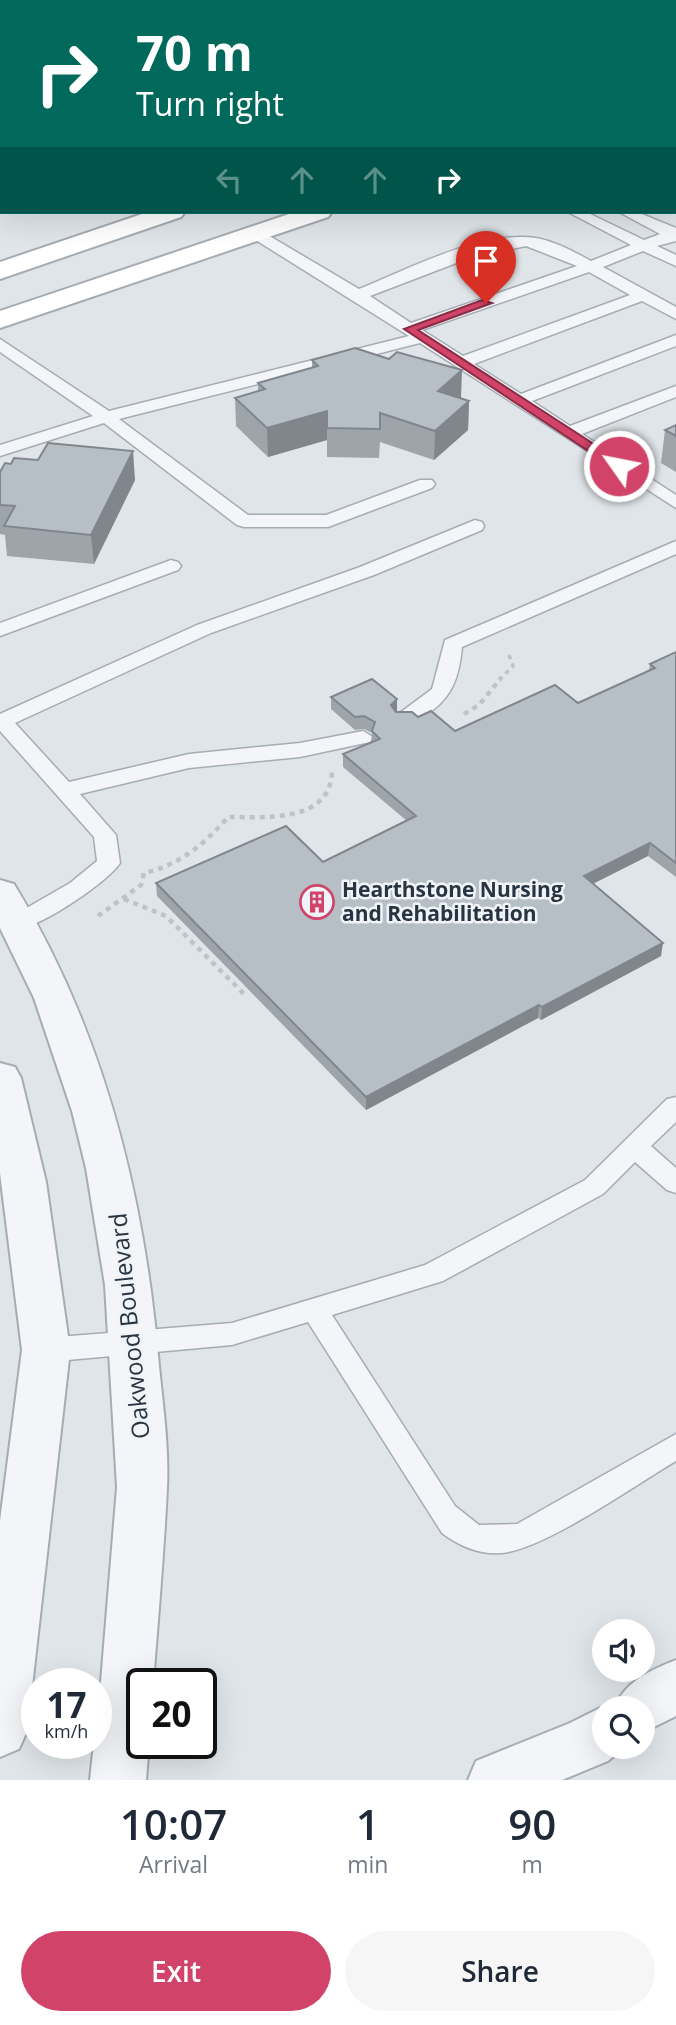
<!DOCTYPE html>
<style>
body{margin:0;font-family:"Open Sans",sans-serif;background:#f6f6f7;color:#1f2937;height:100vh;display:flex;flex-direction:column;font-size:26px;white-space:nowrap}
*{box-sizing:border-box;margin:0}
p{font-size:23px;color:#747a83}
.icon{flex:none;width:38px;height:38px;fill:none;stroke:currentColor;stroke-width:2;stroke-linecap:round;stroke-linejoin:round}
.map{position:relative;height:1780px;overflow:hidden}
.details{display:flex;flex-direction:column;background:#fff;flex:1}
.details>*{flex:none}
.top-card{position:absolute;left:0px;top:0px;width:677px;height:214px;box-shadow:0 7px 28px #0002;background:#00695c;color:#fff;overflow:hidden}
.fabs{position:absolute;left:592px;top:1619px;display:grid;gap:14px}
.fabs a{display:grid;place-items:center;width:63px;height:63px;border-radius:50%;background:#fff;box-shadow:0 7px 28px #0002;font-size:35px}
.speed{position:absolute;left:21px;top:1668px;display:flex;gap:14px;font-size:35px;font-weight:700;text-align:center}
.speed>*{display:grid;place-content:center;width:91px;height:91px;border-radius:50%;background:#fff;box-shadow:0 7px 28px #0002;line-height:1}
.speed small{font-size:18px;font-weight:400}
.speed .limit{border:4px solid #111;border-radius:10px;background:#fff;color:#111}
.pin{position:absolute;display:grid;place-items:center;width:60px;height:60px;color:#fff;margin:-72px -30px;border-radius:50% 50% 50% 0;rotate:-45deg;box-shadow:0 0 7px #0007}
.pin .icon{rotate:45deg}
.me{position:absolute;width:77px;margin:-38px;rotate:303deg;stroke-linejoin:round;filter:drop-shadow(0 0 5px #0008)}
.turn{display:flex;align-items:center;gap:24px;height:147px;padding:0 21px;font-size:32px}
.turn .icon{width:91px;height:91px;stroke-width:2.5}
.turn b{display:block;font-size:49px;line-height:60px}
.lanes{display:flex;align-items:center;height:66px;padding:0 21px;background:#0003;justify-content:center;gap:35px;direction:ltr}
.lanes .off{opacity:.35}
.eta{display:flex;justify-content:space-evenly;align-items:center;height:119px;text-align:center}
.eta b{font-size:42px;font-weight:600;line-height:49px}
.cta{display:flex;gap:14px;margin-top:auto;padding:14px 21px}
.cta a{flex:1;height:80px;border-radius:42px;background:#d14368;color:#fff;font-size:28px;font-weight:600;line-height:80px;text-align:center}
.cta a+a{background:#f6f6f7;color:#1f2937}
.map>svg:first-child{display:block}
.green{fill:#c8d3c1}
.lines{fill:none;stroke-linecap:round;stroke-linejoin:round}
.lane-casing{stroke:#a5acb3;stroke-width:3}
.street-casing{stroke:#a5acb3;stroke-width:4}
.secondary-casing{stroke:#a5acb3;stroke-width:4}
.path-far1{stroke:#bec3c8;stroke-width:3.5;stroke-dasharray:4.5 4.5;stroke-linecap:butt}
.path{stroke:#bec3c8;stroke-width:4.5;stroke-dasharray:5 5;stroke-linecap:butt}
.lane{fill:#f3f5f8;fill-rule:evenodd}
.street{fill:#f3f5f8;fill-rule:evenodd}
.secondary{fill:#fff;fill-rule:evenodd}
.wall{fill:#9da4aa}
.shaded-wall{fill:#80868b}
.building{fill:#b7bfc6;stroke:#80868b;stroke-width:2}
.route{fill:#d14368;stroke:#882c44;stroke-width:2}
.labels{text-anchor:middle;stroke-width:5;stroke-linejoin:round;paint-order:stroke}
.poi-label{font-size:21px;font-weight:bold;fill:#283441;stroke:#f0f3f7;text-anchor:start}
.near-street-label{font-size:24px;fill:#283441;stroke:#f0f3f7}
</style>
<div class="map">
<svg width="676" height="1780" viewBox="0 0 676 1780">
<rect width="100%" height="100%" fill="#e0e5e9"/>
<!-- green -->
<polygon class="green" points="0,0 463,0 2,2 0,193"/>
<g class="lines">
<!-- lane casing -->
<g class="lane-casing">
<g id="lane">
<path d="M568,212H586L644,240L660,234L619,212H637L676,228V241L657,246L676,255V266L643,251L603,267L676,307V319L642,301L474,364L521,394L676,335V346L532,401L570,426L676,386V397L582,434L676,495V508L420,343L119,419L248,515H326L420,480H432L435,484L432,488L328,527H244L237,525L104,423L0,456V445L93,416L0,352V339L109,411L409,336L251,237V231H261L359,289C406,270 473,235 525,237C547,237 571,250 591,261L631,245ZM526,246L577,266L411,323L370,296L472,257ZM589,272L630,295L463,356L422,330Z"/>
<path d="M475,520L482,522L484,526L482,530L374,575L211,633L15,723L69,782L189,754L300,743L363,731L373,737L370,742L300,757L189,768L80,794L116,835L120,863C108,882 32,934 11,929L7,923L11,917L70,883L97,861L94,837L0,731V714L197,625L360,567Z"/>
<path d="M676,541V554L462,647C459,679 451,701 422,717C413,721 406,725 396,722L393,718L432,689L445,640Z"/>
<polygon points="171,560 178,562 181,566 178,570 0,636 0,623"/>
<path d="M676,1097V1122L651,1146L676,1168V1193L667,1190L635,1162L603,1194L443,1281L332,1315L455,1506L479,1525L517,1524L676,1434V1461C635,1485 545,1549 502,1553C480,1555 459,1546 442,1533L308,1322L232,1345L46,1362L36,1358L32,1350L36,1342L46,1338L232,1323L425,1265L585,1180L667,1099Z"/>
</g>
</g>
<!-- street casing -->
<g class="street-casing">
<g id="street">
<path d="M0,880L14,884C104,1031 145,1196 159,1366C163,1406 169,1447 167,1488C164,1553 158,1618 153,1684H142V1743H149L146,1780H90L94,1743H96L117,1487L105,1285L86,1168L72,1111L34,998L0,928Z"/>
<polygon points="0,1063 15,1067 21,1078 46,1182 70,1350 27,1731 19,1749 0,1757 0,1521 22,1350 0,1173"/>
<path d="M676,1660V1716L642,1733V1708H614C625,1682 650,1670 676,1660Z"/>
<polygon points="604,1706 609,1708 604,1708 604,1746 625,1746 608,1761 562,1780 468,1780 476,1761 570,1723"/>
</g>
</g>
<!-- secondary casing -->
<g class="secondary-casing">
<g id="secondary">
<polygon points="148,212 185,212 181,217 0,279 0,262"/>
<polygon points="295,212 332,212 328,217 0,328 0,311"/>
</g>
</g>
<!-- path-far1 -->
<polyline class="path-far1" points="499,680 513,666 508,652"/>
<!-- path -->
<g class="path">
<polyline points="464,714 479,705 501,678"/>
<polyline points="124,899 166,916 247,997"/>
<path d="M98,916L141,885L144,873C178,866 206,843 228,817C266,817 330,823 332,772"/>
</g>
<!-- lane -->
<use href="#lane" class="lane"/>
<!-- street -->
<use href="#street" class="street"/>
<!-- secondary -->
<use href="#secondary" class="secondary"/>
</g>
<!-- wall -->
<g class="wall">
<polygon points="312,360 461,398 469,401 468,430 434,460 380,442 379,458 327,457 327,440 268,457 236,426 235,398 258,391 258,383 312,368"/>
<polygon points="676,425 676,472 661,463 665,430"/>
<polygon points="11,464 135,480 94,564 7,556 5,535 0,534 0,472"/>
<polygon points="676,652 676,877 648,856 593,884 661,956 541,1020 538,1018 366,1110 157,896 156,883 323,862 407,821 343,767 343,754 371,742 372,733 364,729 355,730 331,709 331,697 418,717 455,731 578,703 649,670 650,664"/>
</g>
<!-- shaded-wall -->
<g class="shaded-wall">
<polygon points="462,370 461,398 437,420 438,391"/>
<polygon points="469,401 468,430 434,460 435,431"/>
<polygon points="327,411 327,440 268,457 267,428"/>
<polygon points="133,451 135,480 94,564 91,535"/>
<polygon points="397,699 397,712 390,718 391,705"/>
<polygon points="650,843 648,856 582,889 584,876"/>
<polygon points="663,943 661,956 541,1020 542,1007"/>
<polygon points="539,1005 538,1018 366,1110 366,1097"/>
</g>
<!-- building -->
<g class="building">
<polygon points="355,348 389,359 397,352 462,370 438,391 469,401 435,431 380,413 380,429 327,428 327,411 267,428 235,398 265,389 258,383 318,366 312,360"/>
<polygon points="676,425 676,436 665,430"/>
<polygon points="48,443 133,451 91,535 4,526 15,506 0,505 0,472 5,463 11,464 14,458 38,460"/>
<polygon points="676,652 676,863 650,843 584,876 663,943 542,1007 539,1005 366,1097 156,883 286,826 323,862 416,816 343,754 380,739 372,731 375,722 364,716 355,717 331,697 372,679 397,699 391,705 396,712 412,712 418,717 431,711 455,731 555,685 578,703 655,668 650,664"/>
</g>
<!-- route -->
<polygon class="route" points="482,300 492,303 418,330 623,463 623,468 614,468 404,329"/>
<!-- icons -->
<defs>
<g id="building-ring" transform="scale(1.75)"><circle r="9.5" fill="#f0f3f7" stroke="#d14368" stroke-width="1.5"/><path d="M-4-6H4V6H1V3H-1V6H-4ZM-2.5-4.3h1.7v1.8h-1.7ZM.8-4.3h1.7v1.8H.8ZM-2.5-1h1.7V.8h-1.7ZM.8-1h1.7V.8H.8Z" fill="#d14368"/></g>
</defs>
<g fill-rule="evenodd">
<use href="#building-ring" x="317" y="902"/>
</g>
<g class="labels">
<!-- poi labels -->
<g class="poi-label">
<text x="342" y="897">Hearthstone Nursing<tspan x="342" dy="24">and Rehabilitation</tspan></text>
</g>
<!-- near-street labels -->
<g class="near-street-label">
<text transform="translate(130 1326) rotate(-96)" y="8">Oakwood Boulevard</text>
</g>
</g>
</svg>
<div class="fabs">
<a><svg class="icon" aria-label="sound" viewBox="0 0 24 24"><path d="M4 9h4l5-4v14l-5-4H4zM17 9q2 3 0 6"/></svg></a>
<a><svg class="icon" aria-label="search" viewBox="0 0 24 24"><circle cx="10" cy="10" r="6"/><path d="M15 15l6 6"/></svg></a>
</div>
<div class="speed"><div>17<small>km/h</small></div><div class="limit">20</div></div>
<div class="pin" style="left:486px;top:303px;background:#d93025"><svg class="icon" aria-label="arrive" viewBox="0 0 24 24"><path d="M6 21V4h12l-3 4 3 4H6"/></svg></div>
<svg class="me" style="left:619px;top:466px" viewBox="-20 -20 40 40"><circle r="17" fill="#d14368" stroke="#fff" stroke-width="3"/><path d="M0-11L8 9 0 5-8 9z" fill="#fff"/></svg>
<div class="top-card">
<div class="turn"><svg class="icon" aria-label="right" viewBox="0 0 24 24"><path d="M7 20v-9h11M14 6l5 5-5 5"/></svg><div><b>70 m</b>Turn right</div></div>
<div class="lanes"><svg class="icon off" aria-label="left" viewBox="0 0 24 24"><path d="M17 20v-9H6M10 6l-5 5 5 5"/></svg><svg class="icon off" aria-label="ahead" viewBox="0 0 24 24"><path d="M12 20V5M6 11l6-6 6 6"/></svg><svg class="icon off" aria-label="ahead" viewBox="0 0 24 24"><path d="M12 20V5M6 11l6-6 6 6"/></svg><svg class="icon" aria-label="right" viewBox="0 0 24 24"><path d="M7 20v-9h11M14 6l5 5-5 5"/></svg></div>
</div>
</div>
<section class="details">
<div class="eta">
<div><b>10:07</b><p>Arrival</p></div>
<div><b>1</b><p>min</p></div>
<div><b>90</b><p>m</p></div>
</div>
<div class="cta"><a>Exit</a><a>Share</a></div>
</section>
